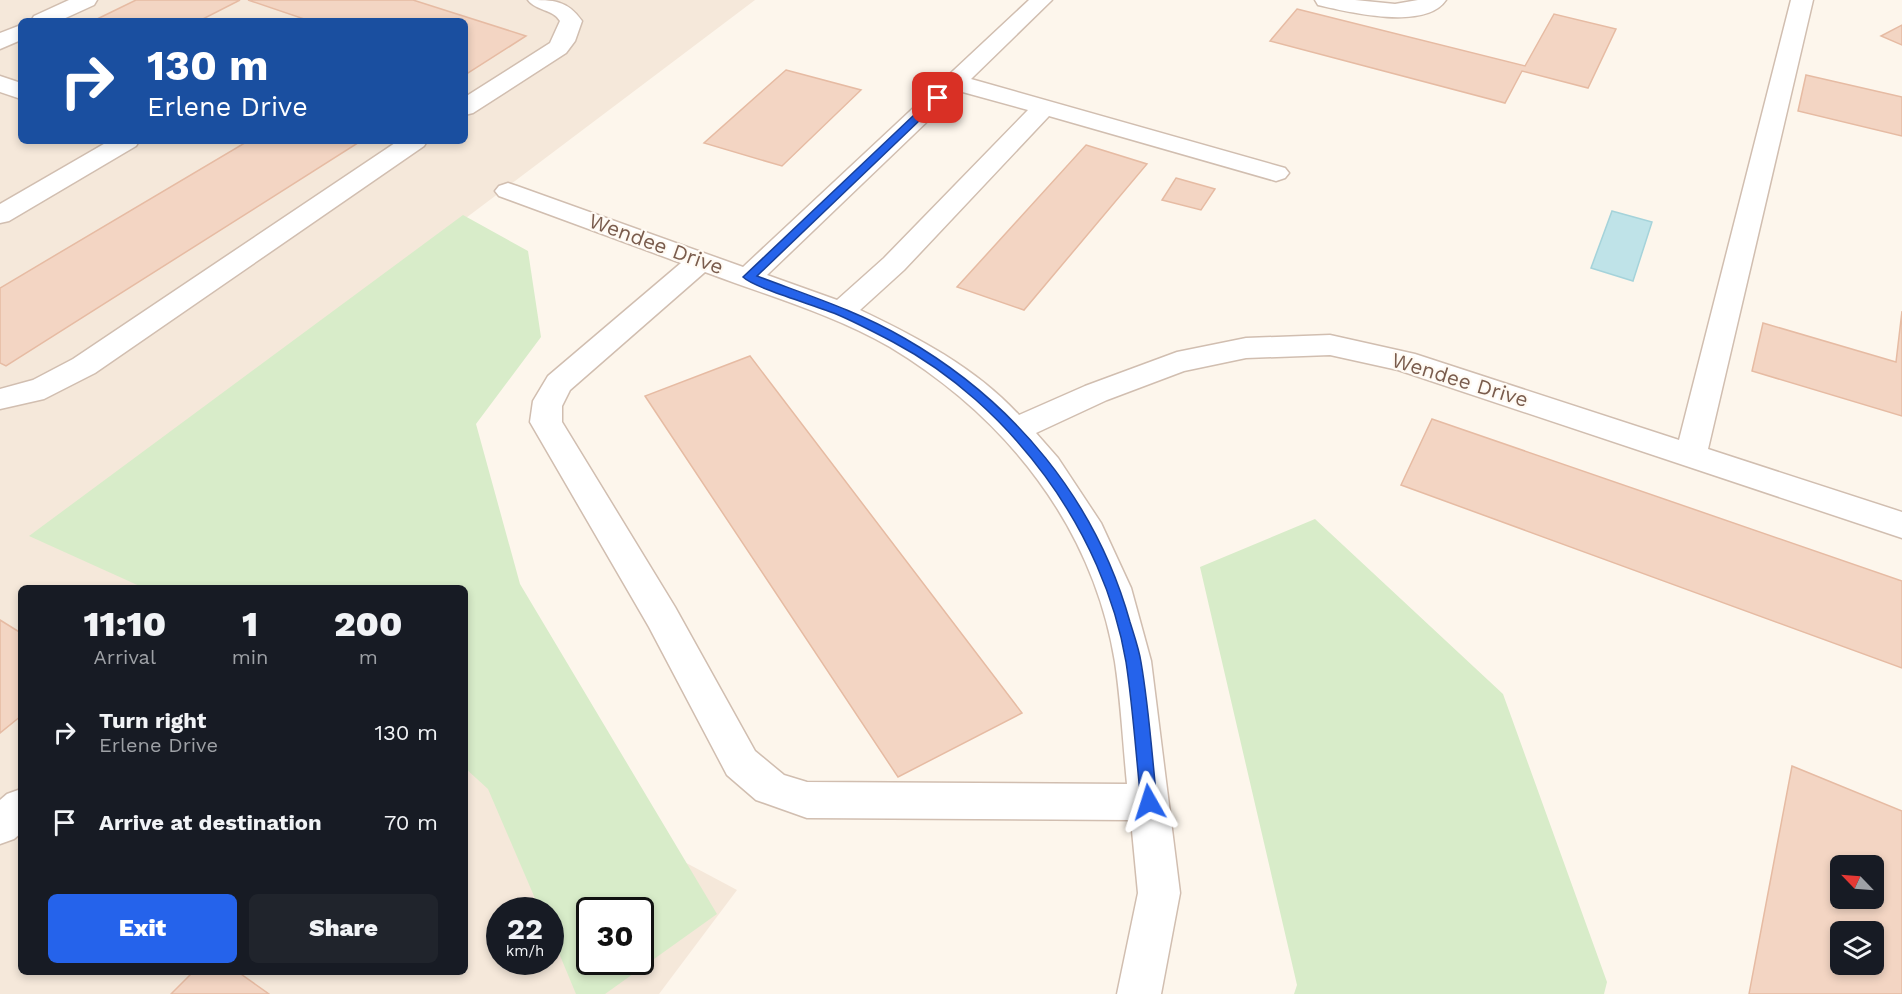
<!DOCTYPE html>
<style>
body{margin:0;font-family:"Work Sans",sans-serif;background:#20242c;color:#f1f3f6;height:100vh;display:flex;flex-direction:column;font-size:22px;white-space:nowrap}
*{box-sizing:border-box;margin:0}
p{font-size:20px;color:#9ea1a6}
.icon{flex:none;width:33px;height:33px;fill:none;stroke:currentColor;stroke-width:2;stroke-linecap:round;stroke-linejoin:round}
.map{position:relative;flex:1;overflow:hidden}
.sheet{position:absolute;left:18px;top:585px;width:450px;height:390px;display:flex;flex-direction:column;background:#171b24;border-radius:9px;box-shadow:0 3px 9px #0003}
.sheet>*{flex:none}
.hud{position:absolute;left:18px;top:18px;width:450px;height:126px;border-radius:9px;box-shadow:0 3px 9px #0003;background:#1a4fa0;color:#fff;overflow:hidden}
.needle{width:39px;rotate:295deg}
.fabs{position:absolute;left:1830px;top:855px;display:grid;gap:12px}
.fabs a{display:grid;place-items:center;width:54px;height:54px;border-radius:9px;background:#171b24;box-shadow:0 3px 9px #0003;font-size:30px}
.speed{position:absolute;left:486px;top:897px;display:flex;gap:12px;font-size:30px;font-weight:700;text-align:center}
.speed>*{display:grid;place-content:center;width:78px;height:78px;border-radius:50%;background:#171b24;box-shadow:0 3px 9px #0003;line-height:1}
.speed small{font-size:15px;font-weight:400}
.speed .limit{border:3px solid #111;border-radius:9px;background:#fff;color:#111}
.pin{position:absolute;display:grid;place-items:center;width:51px;height:51px;color:#fff;margin:-26px;border-radius:12px;box-shadow:0 3px 9px #0006}
.me{position:absolute;width:66px;margin:-33px;rotate:354deg;stroke-linejoin:round;filter:drop-shadow(0 0 4px #0008)}
.turn{display:flex;align-items:center;gap:21px;height:126px;padding:0 30px;font-size:27px}
.turn .icon{width:78px;height:78px;stroke-width:2.5}
.turn b{display:block;font-size:42px;line-height:51px}
.eta{display:flex;justify-content:space-evenly;align-items:center;height:102px;text-align:center}
.eta b{font-size:36px;font-weight:800;line-height:42px}
.cta{display:flex;gap:12px;margin-top:auto;padding:12px 30px}
.cta a{flex:1;height:69px;border-radius:9px;background:#2563eb;color:#fff;font-size:24px;font-weight:800;line-height:69px;text-align:center}
.cta a+a{background:#20242c;color:#f1f3f6}
ul{padding:0;list-style:none}
li{display:flex;align-items:center;gap:18px;height:90px;padding:0 30px}
li div{flex:1}
li b{display:block;font-size:22px}
li em{font-style:normal}
.map>svg:first-child{display:block}
.residential{fill:#f5e8da;fill-rule:evenodd}
.green{fill:#d8ecc9;fill-rule:evenodd}
.water{fill:#bfe3e8;stroke:#a5d3da;stroke-width:1.5}
.building{fill:#f3d5c3;stroke:#e6bba3;stroke-width:1.5;fill-rule:evenodd}
.lines{fill:none;stroke-linecap:round;stroke-linejoin:round}
.minor-casing{stroke:#d1beb0;stroke-width:3}
.minor{fill:#fff;fill-rule:evenodd}
.route{fill:#2563eb;stroke:#184099;stroke-width:1.5}
.labels{text-anchor:middle;stroke-width:4.5;stroke-linejoin:round;paint-order:stroke}
.street-label{font-size:21px;fill:#7a5c4d;stroke:#fffaf3}
</style>
<div class="map">
<svg width="1902" height="994" viewBox="0 0 1902 994">
<rect width="100%" height="100%" fill="#fdf6ec"/>
<!-- residential -->
<path class="residential" d="M0,0H755L56,527L169,588H21V972H465V745L737,890L659,994H0ZM21,21H465V141H21ZM500,910H550V962H500ZM590,910H640V962H590Z"/>
<!-- green -->
<g class="green">
<path d="M463,215L528,251L541,337L476,424L520,584L717,914L605,994H576L551,934L550,910H540L488,789L465,768V588H144L29,536ZM590,910H640V962H590Z"/>
<polygon points="1315,519 1503,694 1607,982 1604,994 1294,994 1297,985 1200,567"/>
</g>
<!-- water -->
<polygon class="water" points="1612,211 1652,222 1633,281 1591,268"/>
<!-- building -->
<g class="building">
<polygon points="136,0 240,0 199,21 93,21"/>
<polygon points="248,0 413,0 526,36 465,75 465,21 310,21"/>
<polygon points="1297,9 1525,66 1554,14 1616,29 1588,88 1522,71 1505,103 1270,41"/>
<polygon points="1902,25 1902,45 1881,36"/>
<polygon points="786,70 861,90 782,166 704,143"/>
<polygon points="1806,75 1902,97 1902,136 1798,111"/>
<polygon points="248,141 361,141 6,366 0,363 0,288"/>
<polygon points="1086,145 1147,164 1024,310 957,287"/>
<polygon points="1176,178 1215,189 1201,210 1162,200"/>
<polygon points="1902,311 1902,416 1752,371 1763,323 1896,362"/>
<polygon points="750,356 1022,713 898,777 645,396"/>
<polygon points="1432,419 1902,581 1902,668 1401,485"/>
<polygon points="0,620 21,633 21,716 0,733"/>
<path d="M1792,766L1902,811V994H1749ZM1840,866H1874V898H1840ZM1840,932H1874V964H1840Z"/>
<polygon points="193,972 238,972 269,994 171,994"/>
</g>
<g class="lines">
<!-- minor casing -->
<g class="minor-casing">
<g id="minor">
<polygon points="69,0 97,0 94,5 59,21 31,21 34,16"/>
<path d="M528,0C554,0 567,0 582,21L575,41L566,53L473,113L465,115V97L550,43L560,21C553,9 536,11 528,0Z"/>
<path d="M1029,0H1052L971,79L1285,168L1289,173L1285,178L1276,181L1049,116L904,270L860,310C917,337 976,368 1019,415L1085,386L1177,352L1246,338L1330,335L1415,354L1679,440L1791,0H1813L1708,449L1902,512V538L1398,370L1330,355L1246,358L1184,371L1107,400L1036,433L1058,458L1101,523L1131,588L1151,661L1180,893L1161,994H1117L1138,893L1131,820L807,818L756,800L727,775L649,627L530,422L533,401L548,376L681,263L499,196L495,191L499,186L508,183L517,186L743,267ZM959,91L1028,110L884,258L837,300L767,275ZM705,272C766,295 833,314 890,347C1006,417 1093,526 1115,662C1121,702 1123,744 1127,784L807,782L784,775L755,751L675,607L562,422V406L570,390Z"/>
<path d="M1315,0H1355L1395,4L1418,0H1446C1425,31 1348,12 1318,5Z"/>
<polygon points="21,25 21,40 0,49 0,33"/>
<polygon points="0,76 21,83 21,99 0,92"/>
<polygon points="109,141 139,141 136,146 9,221 0,223 0,204"/>
<polygon points="398,141 427,141 424,146 95,373 44,399 0,409 0,389 33,380 73,359"/>
<polygon points="21,789 21,833 14,839 0,844 0,800 7,794"/>
</g>
</g>
<!-- minor -->
<use href="#minor" class="minor"/>
</g>
<!-- route -->
<path class="route" d="M934,96L943,98L757,276C807,295 858,311 904,338C1014,401 1096,500 1130,622C1134,635 1139,649 1141,662C1149,708 1152,756 1157,802L1155,807L1149,810L1143,807L1141,802C1136,756 1133,708 1126,662C1104,531 1010,404 893,342C874,332 855,322 836,314C817,306 754,288 743,277Z"/>
<g class="labels">
<!-- street labels -->
<g class="street-label">
<text transform="translate(656 244) rotate(20)" y="7">Wendee Drive</text>
<text transform="translate(1460 380) rotate(17)" y="7">Wendee Drive</text>
</g>
</g>
</svg>
<div class="fabs">
<a><svg class="needle" viewBox="-14 -14 28 28"><path d="M0-13l5 13h-10z" fill="#e53935"/><path d="M0 13l5-13h-10z" fill="#9ea1a6"/></svg></a>
<a><svg class="icon" aria-label="layers" viewBox="0 0 24 24"><path d="M12 4l9 5-9 5-9-5zM3 14l9 5 9-5"/></svg></a>
</div>
<div class="speed"><div>22<small>km/h</small></div><div class="limit">30</div></div>
<div class="pin" style="left:938px;top:98px;background:#d93025"><svg class="icon" aria-label="arrive" viewBox="0 0 24 24"><path d="M6 21V4h12l-3 4 3 4H6"/></svg></div>
<svg class="me" style="left:1149px;top:802px" viewBox="-20 -20 40 40"><path d="M0-17L14 15 0 8-14 15z" fill="#2563eb" stroke="#fff" stroke-width="4"/></svg>
<div class="hud">
<div class="turn"><svg class="icon" aria-label="right" viewBox="0 0 24 24"><path d="M7 20v-9h11M14 6l5 5-5 5"/></svg><div><b>130 m</b>Erlene Drive</div></div>
</div>
<section class="sheet">
<div class="eta">
<div><b>11:10</b><p>Arrival</p></div>
<div><b>1</b><p>min</p></div>
<div><b>200</b><p>m</p></div>
</div>
<ul>
<li><svg class="icon" aria-label="right" viewBox="0 0 24 24"><path d="M7 20v-9h11M14 6l5 5-5 5"/></svg><div><b>Turn right</b><p>Erlene Drive</p></div><em>130 m</em></li>
<li><svg class="icon" aria-label="arrive" viewBox="0 0 24 24"><path d="M6 21V4h12l-3 4 3 4H6"/></svg><div><b>Arrive at destination</b></div><em>70 m</em></li>
</ul>
<div class="cta"><a>Exit</a><a>Share</a></div>
</section>
</div>
